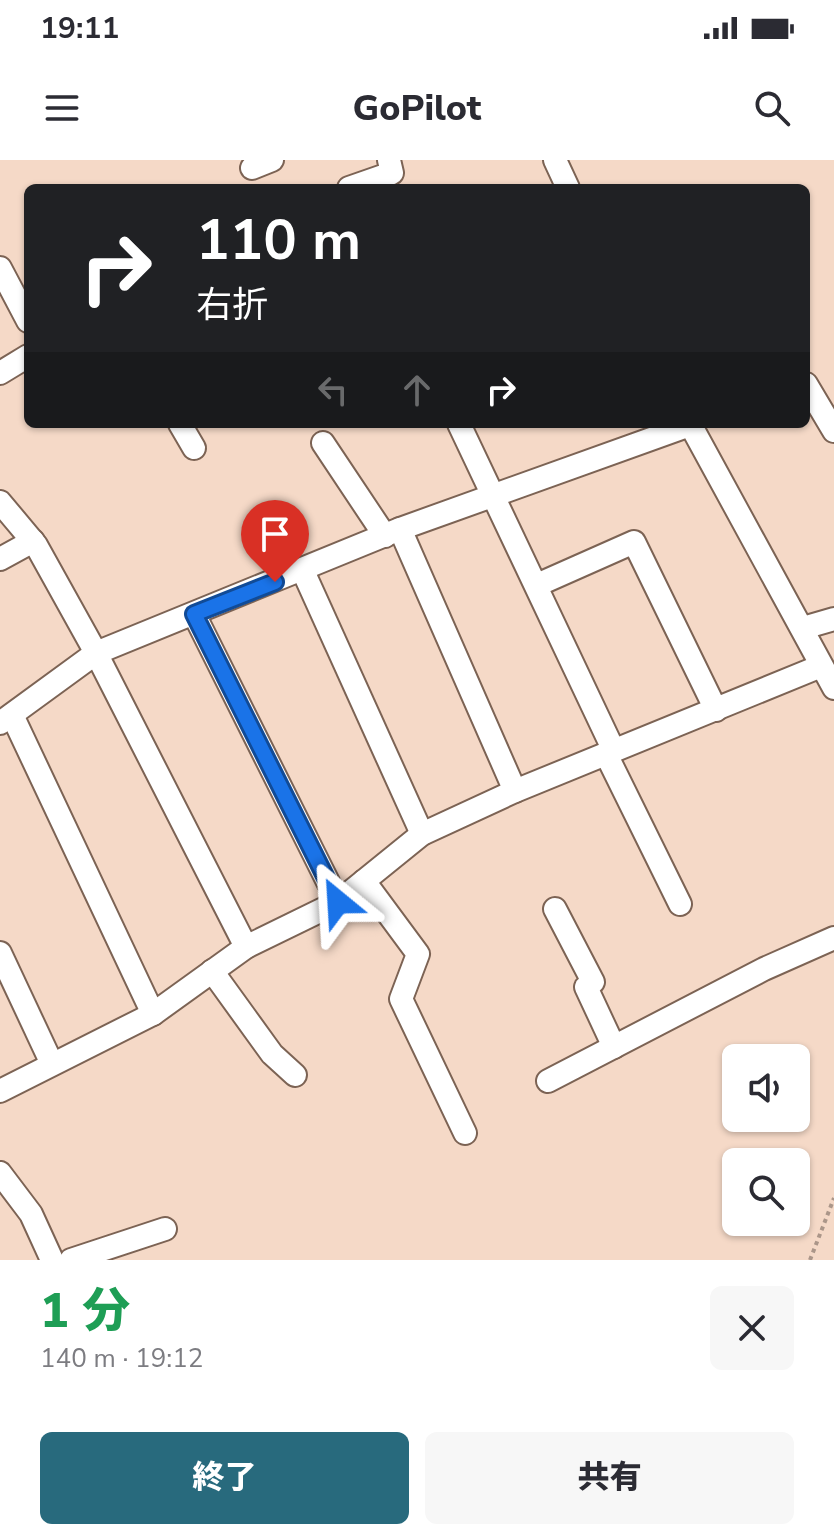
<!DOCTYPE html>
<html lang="ja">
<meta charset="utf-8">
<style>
body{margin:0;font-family:"Nunito Sans","Noto Sans JP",sans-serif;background:#f7f7f7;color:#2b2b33;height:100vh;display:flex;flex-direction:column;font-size:30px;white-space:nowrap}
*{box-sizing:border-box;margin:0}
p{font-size:26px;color:#7c7c81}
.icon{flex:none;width:44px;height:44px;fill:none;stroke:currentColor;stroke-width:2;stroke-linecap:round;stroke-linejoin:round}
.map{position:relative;height:1100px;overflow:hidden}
.side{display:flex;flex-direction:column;background:#fff;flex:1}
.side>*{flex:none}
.top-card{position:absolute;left:24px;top:24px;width:786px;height:244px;border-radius:12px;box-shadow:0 2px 6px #0004;background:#202124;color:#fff;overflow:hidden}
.tools{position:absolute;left:722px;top:884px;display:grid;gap:16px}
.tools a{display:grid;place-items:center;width:88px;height:88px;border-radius:12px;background:#fff;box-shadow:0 2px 6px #0004;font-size:40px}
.pin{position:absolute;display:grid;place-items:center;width:68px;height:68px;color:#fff;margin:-82px -34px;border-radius:50% 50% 50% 0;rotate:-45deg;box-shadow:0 0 8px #0007}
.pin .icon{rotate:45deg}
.me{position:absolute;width:88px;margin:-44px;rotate:333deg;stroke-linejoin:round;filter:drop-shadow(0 0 6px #0008)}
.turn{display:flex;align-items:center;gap:28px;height:168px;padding:0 40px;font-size:36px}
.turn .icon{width:104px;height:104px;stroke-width:2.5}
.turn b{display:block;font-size:56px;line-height:68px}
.lanes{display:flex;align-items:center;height:76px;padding:0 40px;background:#0003;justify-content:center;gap:40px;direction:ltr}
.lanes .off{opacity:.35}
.round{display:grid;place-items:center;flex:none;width:84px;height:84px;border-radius:12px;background:#f7f7f7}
.overview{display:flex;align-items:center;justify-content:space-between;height:136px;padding:0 40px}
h1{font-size:48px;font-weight:800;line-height:60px;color:#1e9e55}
.primary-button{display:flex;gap:16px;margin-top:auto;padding:16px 40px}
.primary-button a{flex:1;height:92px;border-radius:12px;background:#286a7d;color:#fff;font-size:32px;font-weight:800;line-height:92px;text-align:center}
.primary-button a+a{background:#f7f7f7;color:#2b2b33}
.status{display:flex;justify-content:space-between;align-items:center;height:56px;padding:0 40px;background:#fff;direction:ltr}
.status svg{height:22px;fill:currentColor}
header{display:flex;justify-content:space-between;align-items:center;height:104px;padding:0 40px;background:#fff;font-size:36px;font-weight:800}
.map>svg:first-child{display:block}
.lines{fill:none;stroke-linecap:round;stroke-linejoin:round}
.minor-casing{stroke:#7c6354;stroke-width:26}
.path{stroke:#ab9689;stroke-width:4;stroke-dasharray:4 4;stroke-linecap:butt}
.minor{stroke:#fff;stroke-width:22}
.route-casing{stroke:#114b97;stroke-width:20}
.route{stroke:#1a73e8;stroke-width:14}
</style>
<div class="status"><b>19:11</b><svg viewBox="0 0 49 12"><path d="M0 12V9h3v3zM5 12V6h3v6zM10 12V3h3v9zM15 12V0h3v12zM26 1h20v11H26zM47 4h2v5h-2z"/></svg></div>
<header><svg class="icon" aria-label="menu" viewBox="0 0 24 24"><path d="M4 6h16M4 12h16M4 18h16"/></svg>GoPilot<svg class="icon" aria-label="search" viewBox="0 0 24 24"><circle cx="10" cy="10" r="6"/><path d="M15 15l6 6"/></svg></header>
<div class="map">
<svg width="834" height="1100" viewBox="0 0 834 1100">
<rect width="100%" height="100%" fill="#f5d9c7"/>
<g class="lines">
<!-- minor casing -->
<g class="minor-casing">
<g id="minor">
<polyline points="555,0 568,28"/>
<polyline points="252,8 272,0"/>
<polyline points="349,28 392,13 389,0"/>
<polyline points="0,108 28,161"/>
<polyline points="0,213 28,196"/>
<polyline points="806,224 834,271"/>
<polyline points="180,264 194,288"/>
<polyline points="459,264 614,591"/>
<polyline points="690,264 834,528"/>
<polyline points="323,283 385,376"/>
<polyline points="0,342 36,385 96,493 246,787"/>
<polyline points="400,369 515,631"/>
<polyline points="0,399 33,381"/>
<polyline points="303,411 422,674"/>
<polyline points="537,425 634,382 716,550"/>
<polyline points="194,454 338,742"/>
<polyline points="803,468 834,459"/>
<polyline points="12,555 153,854"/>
<polyline points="0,563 96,493 400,369 690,265"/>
<polyline points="606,594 680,744"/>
<polyline points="364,721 418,794 401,839 465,973"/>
<polyline points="555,749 593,822 586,827 614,887"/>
<polyline points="0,793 52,904"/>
<polyline points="212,811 272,894 295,915"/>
<polyline points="548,921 764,809 834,778"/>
<polyline points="0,931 153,854 246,787 338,742 422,674 515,631 821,506"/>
<polyline points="0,1013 31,1054 52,1100"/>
<polyline points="71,1100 165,1069"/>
</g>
</g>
<!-- path -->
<polyline class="path" points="810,1100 834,1038"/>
<!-- minor -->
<use href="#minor" class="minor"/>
</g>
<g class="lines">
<!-- route casing -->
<g class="route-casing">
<polyline id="route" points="275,422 194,454 338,742"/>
</g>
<!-- route -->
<use href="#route" class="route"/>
</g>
</svg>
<div class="tools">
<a><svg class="icon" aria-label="sound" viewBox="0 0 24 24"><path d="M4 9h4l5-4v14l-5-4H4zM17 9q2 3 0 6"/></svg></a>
<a><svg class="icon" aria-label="search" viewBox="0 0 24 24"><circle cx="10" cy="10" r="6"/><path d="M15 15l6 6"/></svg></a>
</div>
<div class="pin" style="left:275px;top:422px;background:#d93025"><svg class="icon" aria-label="arrive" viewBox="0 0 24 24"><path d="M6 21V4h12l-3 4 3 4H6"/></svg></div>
<svg class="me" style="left:338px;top:742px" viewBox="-20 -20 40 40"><path d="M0-17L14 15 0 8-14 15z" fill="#1a73e8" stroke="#fff" stroke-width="4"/></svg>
<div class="top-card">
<div class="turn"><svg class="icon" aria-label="right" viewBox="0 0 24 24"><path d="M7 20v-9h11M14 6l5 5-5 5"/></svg><div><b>110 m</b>右折</div></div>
<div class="lanes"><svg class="icon off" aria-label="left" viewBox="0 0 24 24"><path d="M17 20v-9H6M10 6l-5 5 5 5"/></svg><svg class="icon off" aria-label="ahead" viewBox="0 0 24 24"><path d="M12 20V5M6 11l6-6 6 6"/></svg><svg class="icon" aria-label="right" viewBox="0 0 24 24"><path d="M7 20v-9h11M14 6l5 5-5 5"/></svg></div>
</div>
</div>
<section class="side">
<div class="overview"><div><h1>1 分</h1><p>140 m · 19:12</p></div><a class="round"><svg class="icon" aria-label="close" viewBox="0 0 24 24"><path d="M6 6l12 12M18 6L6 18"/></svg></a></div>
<div class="primary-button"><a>終了</a><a>共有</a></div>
</section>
